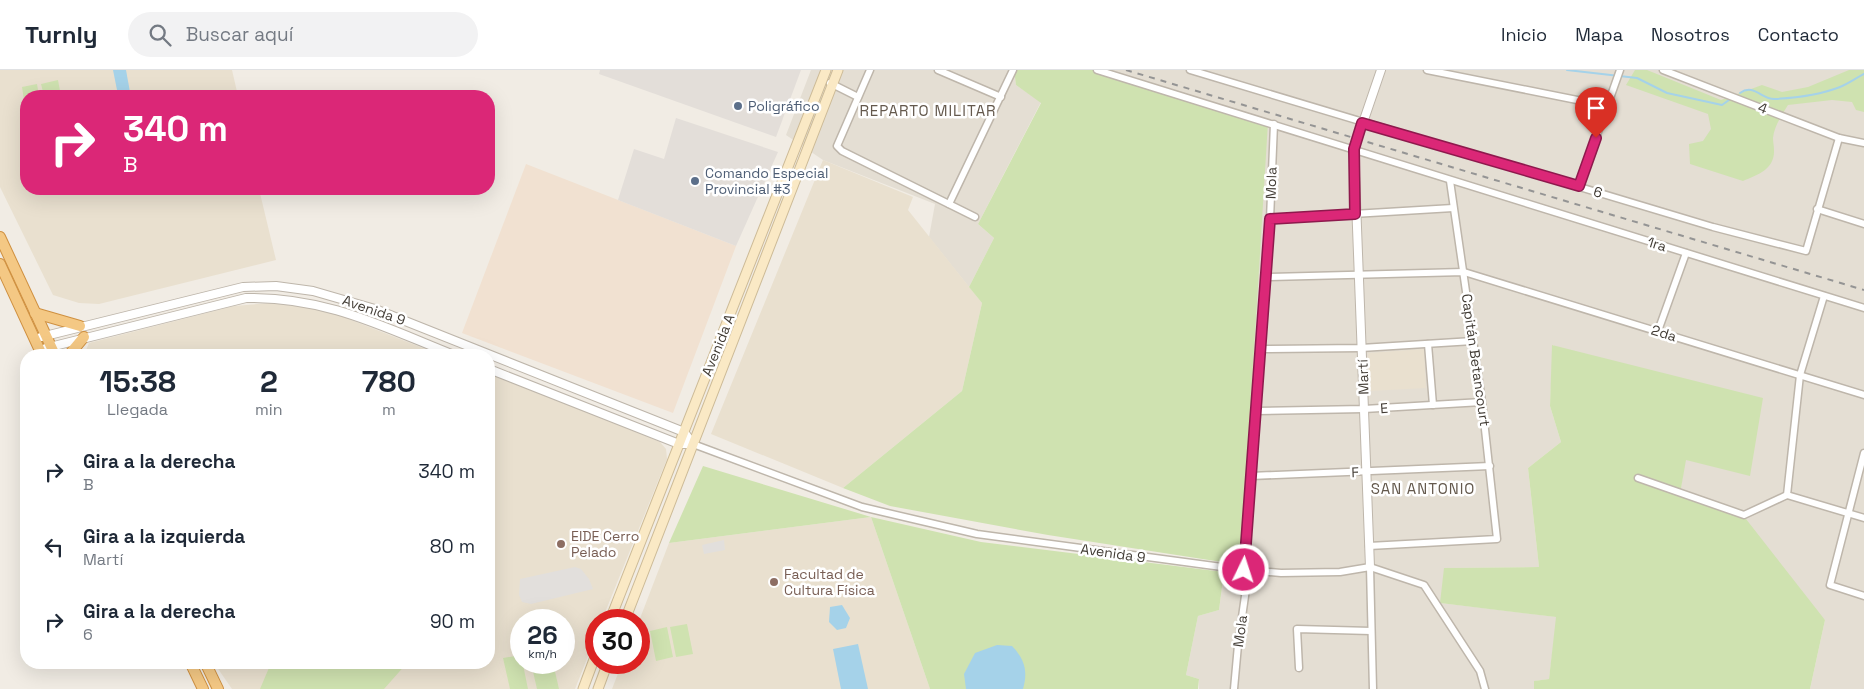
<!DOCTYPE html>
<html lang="es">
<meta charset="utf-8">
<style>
body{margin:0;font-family:"Space Grotesk",sans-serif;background:#f2f2f3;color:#1f2937;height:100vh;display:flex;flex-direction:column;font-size:19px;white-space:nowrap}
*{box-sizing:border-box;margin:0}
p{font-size:16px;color:#747a83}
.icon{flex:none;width:28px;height:28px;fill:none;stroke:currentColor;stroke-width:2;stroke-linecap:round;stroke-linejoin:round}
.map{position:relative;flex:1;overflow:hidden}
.sheet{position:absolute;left:20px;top:279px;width:475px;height:320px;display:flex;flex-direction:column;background:#fff;border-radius:20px;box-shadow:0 5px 20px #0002}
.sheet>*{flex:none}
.guide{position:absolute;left:20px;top:20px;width:475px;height:105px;border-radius:20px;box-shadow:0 5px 20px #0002;background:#db2777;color:#fff;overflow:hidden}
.speed{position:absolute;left:510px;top:539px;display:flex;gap:10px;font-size:25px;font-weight:700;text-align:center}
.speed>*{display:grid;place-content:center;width:65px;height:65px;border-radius:50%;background:#fff;box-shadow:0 5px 20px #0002;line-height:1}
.speed small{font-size:12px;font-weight:400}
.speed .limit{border:8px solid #d22;background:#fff;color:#111}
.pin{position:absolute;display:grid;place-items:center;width:42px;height:42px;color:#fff;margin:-51px -21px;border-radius:50% 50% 50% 0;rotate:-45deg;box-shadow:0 0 5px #0007}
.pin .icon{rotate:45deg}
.me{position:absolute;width:55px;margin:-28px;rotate:4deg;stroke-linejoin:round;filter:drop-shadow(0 0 4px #0008)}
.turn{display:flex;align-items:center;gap:18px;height:105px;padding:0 20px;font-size:22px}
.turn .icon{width:65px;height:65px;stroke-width:2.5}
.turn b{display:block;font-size:35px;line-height:42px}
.eta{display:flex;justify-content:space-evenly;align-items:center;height:85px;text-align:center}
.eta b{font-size:30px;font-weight:700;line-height:35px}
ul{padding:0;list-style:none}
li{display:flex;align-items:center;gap:15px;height:75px;padding:0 20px}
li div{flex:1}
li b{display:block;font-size:19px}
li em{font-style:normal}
header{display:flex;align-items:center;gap:30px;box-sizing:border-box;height:70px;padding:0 25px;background:#fff;border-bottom:1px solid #e0e1e3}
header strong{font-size:24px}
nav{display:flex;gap:28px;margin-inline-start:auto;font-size:18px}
.search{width:350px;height:45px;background:#f2f2f3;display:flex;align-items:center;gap:12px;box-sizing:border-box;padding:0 18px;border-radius:28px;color:#747a83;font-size:19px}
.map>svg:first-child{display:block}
.residential{fill:#e4ded3}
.commercial{fill:#f1e1d1}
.industrial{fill:#e3ded9}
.education{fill:#e9e0cf;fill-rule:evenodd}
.green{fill:#cfe2b0}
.parking{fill:#e2dfdc}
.water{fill:#a5d2e9}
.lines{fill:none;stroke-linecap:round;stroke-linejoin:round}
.stream{stroke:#a5d2e9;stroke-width:2}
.minor-casing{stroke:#beb6ab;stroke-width:9}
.tertiary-casing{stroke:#beb6ab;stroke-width:10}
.secondary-casing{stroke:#cdbb97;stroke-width:11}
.trunk-casing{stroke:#cf9040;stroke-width:12}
.minor{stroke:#fff;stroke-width:6}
.tertiary{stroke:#fff;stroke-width:8}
.secondary{stroke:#fae9c5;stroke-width:9}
.trunk{stroke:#f4c884;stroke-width:10}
.rail{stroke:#949494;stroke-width:2;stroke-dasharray:6 6;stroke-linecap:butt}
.route-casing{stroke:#8e194d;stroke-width:12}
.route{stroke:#db2777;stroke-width:9}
.service-dot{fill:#5c6f8a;stroke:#fff;stroke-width:2}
.education-dot{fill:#8d6e63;stroke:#fff;stroke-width:2}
.labels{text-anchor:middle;stroke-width:5;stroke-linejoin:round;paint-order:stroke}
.service-label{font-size:14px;fill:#4e5e75;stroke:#fff;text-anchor:start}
.street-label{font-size:14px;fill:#423c35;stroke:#fff}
.education-label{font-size:14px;fill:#785e54;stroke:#fff;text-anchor:start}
.neighbourhood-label{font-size:15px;letter-spacing:1px;fill:#64594d;stroke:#fff}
</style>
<header>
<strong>Turnly</strong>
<div class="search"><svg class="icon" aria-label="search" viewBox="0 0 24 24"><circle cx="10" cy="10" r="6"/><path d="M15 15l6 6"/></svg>Buscar aquí</div>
<nav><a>Inicio</a><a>Mapa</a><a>Nosotros</a><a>Contacto</a></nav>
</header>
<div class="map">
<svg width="1864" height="619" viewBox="0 0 1864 619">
<rect width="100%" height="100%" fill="#f1ece4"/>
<!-- residential -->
<g class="residential">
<polygon points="811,0 1014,0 1016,15 1041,32 978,154 994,168 969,217 929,167 935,134 823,90 786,65"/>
<polygon points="1097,0 1864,0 1864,619 1810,619 1825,550 1680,424 1685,390 1553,275 1550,336 1561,372 1528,398 1539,497 1445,498 1441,533 1557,547 1549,609 1535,611 1534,619 1199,619 1199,609 1186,605 1198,546 1219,540 1224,502 1241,495"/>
</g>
<!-- commercial -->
<polygon class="commercial" points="526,94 736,176 673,343 462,263"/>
<!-- industrial -->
<g class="industrial">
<polygon points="600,0 801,0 776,67 599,4"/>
<polygon points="676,48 778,82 736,176 618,130 634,79 664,89"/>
</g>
<!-- education -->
<g class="education">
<polygon points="0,0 232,0 238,26 26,26 26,119 259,119 276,190 99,234 79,233 53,225 0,117"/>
<polygon points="823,90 913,127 908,140 982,233 962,321 843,418 711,364"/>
<polygon points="270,233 323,239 441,285 84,285 89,273 234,236"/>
<polygon points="1424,279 1426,318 1369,321 1368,283"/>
<path d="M489,304L630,359L660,372L666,379L667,389L602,550H596V566L575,619H232L214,593L489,592ZM521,550H564V592H521Z"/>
<polygon points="871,447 930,619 612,619 622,593 639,592 639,551 669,473"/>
</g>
<!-- green -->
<g class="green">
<polygon points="1014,0 1097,0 1268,52 1241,495 1048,465 890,436 843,418 962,321 982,233 969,217 994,168 978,154 1041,33 1016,15"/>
<path d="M1635,0H1647L1721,30L1762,15L1782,22L1808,17L1849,0H1864V42L1856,40L1852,32L1832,30L1788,35C1782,45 1774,56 1773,68C1773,72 1774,76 1774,80C1775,99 1758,105 1743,111L1690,94L1689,74L1703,71L1711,59L1708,44L1626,15Z"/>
<polygon points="58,10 61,26 44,26 41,14"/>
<polygon points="37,14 39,26 26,26 26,43 22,17"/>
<polygon points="1552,275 1763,328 1750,406 1686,390 1680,424 1746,449 1825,550 1810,619 1534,619 1534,611 1549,609 1556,547 1440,533 1444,498 1539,497 1528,398 1561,372 1550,336"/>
<polygon points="703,396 871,447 981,472 1224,502 1219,540 1198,546 1186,605 1199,609 1198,619 930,619 871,447 669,473"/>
<polygon points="687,554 693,584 676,587 670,557"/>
<polygon points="667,557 673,587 656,591 650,561"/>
<polygon points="521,585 528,619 510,619 503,588"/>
<polygon points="271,593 271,592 407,593 384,619 260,619"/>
<polygon points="531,593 553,593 559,619 537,619"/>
</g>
<!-- parking -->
<g class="parking">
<polygon points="724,470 725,480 704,484 702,475"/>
<polygon points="575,497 581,499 589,509 593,519 531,534 522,532 519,525 520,509"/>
</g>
<!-- water -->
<g class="water">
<polygon points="113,0 126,0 130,22 118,25"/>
<polygon points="842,535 850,548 846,558 837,560 829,552 830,537"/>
<polygon points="858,574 868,619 841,619 833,579"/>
<path d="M997,575L1012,576C1025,589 1028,602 1023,619H966L964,604L975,583Z"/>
</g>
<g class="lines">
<!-- stream -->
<g class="stream">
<polyline points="1567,0 1637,8 1667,23 1722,35 1729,30"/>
<path d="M1740,23C1754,13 1762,30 1775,29C1795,28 1822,24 1840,17C1848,14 1856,8 1864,4"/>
</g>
<!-- minor casing -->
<g class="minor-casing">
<g id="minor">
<polyline points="870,0 837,76 842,81 975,147"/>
<polyline points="938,0 1001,27"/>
<polyline points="1097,0 1864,238"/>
<polyline points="1190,0 1713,157 1806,181 1839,68"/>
<polyline points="1427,0 1607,36"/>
<polyline points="1663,0 1839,68 1864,73"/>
<polyline points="830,13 858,27"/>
<polyline points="1579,116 1620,0"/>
<polyline points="949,134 1013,0"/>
<polyline points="1817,139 1864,154"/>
<polyline points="1270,149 1453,138"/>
<polyline points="1266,207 1464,202 1864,325"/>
<polyline points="1658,261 1686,183"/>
<polyline points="1428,274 1433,335"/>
<polyline points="1260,279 1361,278 1473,271"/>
<polyline points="1256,341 1364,339 1482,332"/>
<polyline points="693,374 862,437 977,464 1244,500 1281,503 1340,502 1370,497 1424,515 1480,601 1485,619"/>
<polyline points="1864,383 1830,515 1864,526"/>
<polyline points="1251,406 1490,396"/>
<polyline points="1638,408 1744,445 1787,425"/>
<polyline points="1787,425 1800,305 1824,226"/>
<polyline points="1787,425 1864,448"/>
<polyline points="1369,476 1497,469 1482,332 1450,111"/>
<polyline points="1370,497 1373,619"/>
<polyline points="1299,598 1297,559 1371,561"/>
<polyline points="1234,619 1238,575 1247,512 1244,500 1270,149 1274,54"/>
</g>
</g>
<!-- tertiary casing -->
<g class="tertiary-casing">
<g id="tertiary">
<polyline points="41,267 243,217 276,216 313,221 375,239 684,362 693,374"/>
<path d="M46,278L246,228C327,227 381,256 454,285"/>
<polyline points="489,299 679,374 693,374"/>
<polyline points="1370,497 1354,79 1381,0"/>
</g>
</g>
<!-- secondary casing -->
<g class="secondary-casing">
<g id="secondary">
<polyline points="610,550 826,0"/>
<polyline points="625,550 838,0"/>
<polyline points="583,619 596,584"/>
<polyline points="598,619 608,592"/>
</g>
</g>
<!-- trunk casing -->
<g class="trunk-casing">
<g id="trunk">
<polyline points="0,167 55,285"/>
<polyline points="0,194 42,285"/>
<polyline points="35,243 80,256"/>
<polyline points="69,285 84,267"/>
<polyline points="190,592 203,619"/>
<polyline points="205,592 218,619"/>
</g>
</g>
<!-- minor -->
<use href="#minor" class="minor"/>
<!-- tertiary -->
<use href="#tertiary" class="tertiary"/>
<!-- secondary -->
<use href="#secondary" class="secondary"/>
<!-- trunk -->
<use href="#trunk" class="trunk"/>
<!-- rail -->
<polyline class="rail" points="1126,0 1864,220"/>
</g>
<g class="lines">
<!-- route casing -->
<g class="route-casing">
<polyline id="route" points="1244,500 1270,149 1355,144 1354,79 1362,53 1579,116 1596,68"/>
</g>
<!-- route -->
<use href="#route" class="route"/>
</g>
<!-- markers -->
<g class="service-dot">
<circle cx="738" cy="36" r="5"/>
<circle cx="695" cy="111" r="5"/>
</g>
<g class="education-dot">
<circle cx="561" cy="474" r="5"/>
<circle cx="774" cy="512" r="5"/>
</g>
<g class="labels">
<!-- service labels -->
<g class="service-label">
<text x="748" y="41">Poligráfico</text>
<text x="705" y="108">Comando Especial<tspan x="705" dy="16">Provincial #3</tspan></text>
</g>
<!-- street labels -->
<g class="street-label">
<text transform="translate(1763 38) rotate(21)" y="5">4</text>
<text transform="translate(1271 113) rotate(-88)" y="5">Mola</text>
<text transform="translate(1598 122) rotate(17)" y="5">6</text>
<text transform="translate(1657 174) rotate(17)" y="5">1ra</text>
<text transform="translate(374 240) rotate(19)" y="5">Avenida 9</text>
<text transform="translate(1664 263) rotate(17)" y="5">2da</text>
<text transform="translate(718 275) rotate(-68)" y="5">Avenida A</text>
<text transform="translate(1476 290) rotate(82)" y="5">Capitán Betancourt</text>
<text transform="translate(1363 307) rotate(-92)" y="5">Martí</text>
<text transform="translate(1384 338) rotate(-4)" y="5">E</text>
<text transform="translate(1355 402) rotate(-2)" y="5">F</text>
<text transform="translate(1113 483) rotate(8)" y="5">Avenida 9</text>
<text transform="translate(1240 561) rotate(-82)" y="5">Mola</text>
</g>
<!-- education labels -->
<g class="education-label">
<text x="571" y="471">EIDE Cerro<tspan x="571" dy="16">Pelado</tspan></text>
<text x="784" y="509">Facultad de<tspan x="784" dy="16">Cultura Física</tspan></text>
</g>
<!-- neighbourhood labels -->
<g class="neighbourhood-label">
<text x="928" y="46">REPARTO MILITAR</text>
<text x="1423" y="424">SAN ANTONIO</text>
</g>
</g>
</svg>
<div class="speed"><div>26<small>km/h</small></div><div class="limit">30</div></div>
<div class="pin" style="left:1596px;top:68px;background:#d93025"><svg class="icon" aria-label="arrive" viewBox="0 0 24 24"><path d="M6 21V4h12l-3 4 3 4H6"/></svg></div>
<svg class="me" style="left:1244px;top:500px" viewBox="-20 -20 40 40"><circle r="17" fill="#db2777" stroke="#fff" stroke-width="3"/><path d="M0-11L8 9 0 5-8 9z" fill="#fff"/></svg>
<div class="guide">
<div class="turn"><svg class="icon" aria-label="right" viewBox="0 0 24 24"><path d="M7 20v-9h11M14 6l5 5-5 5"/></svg><div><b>340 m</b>B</div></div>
</div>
<section class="sheet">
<div class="eta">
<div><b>15:38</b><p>Llegada</p></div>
<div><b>2</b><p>min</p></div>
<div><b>780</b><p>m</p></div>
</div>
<ul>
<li><svg class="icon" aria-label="right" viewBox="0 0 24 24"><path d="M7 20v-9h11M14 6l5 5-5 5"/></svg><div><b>Gira a la derecha</b><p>B</p></div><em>340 m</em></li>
<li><svg class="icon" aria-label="left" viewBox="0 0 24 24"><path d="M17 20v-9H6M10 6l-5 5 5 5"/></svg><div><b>Gira a la izquierda</b><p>Martí</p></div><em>80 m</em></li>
<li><svg class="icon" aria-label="right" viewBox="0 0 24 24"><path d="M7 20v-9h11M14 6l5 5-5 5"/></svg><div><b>Gira a la derecha</b><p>6</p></div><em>90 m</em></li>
</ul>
</section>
</div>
